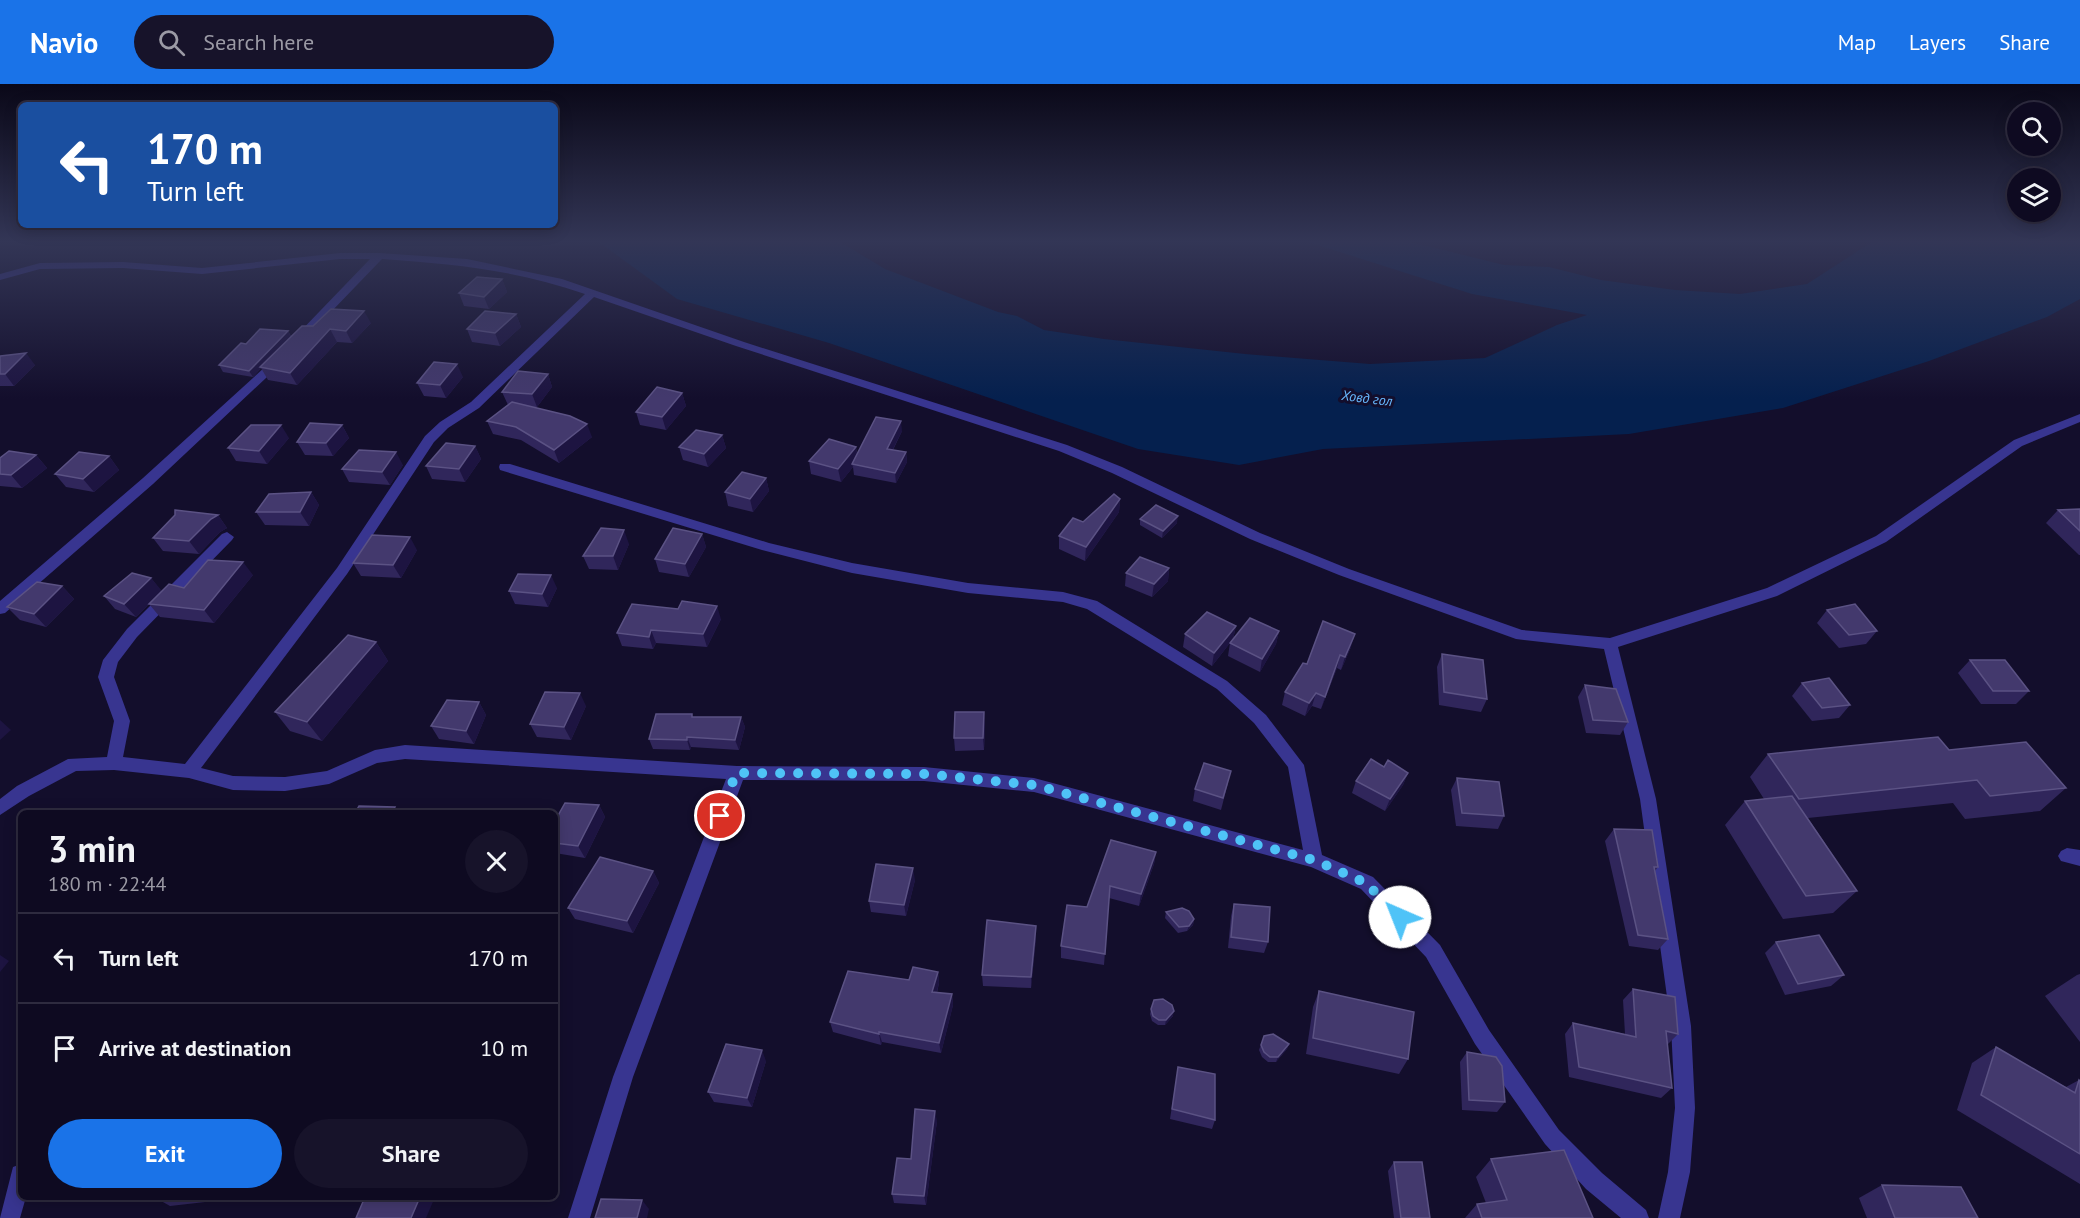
<!DOCTYPE html>
<meta charset="utf-8">
<style>
body{margin:0;font-family:"PT Sans",sans-serif;background:#17132a;color:#f1f3f6;height:100vh;display:flex;flex-direction:column;font-size:22px;white-space:nowrap}
*{box-sizing:border-box;margin:0}
p{font-size:20px;color:#9b9aa5}
.icon{flex:none;width:33px;height:33px;fill:none;stroke:currentColor;stroke-width:2;stroke-linecap:round;stroke-linejoin:round}
.map{position:relative;flex:1;overflow:hidden}
.side{position:absolute;left:18px;top:726px;width:540px;height:390px;display:flex;flex-direction:column;background:#0e0a21;border-radius:9px;box-shadow:0 3px 15px #0003,0 0 0 2px #2e2b3f}
.side>*{flex:none}
.banner{position:absolute;left:18px;top:18px;width:540px;height:126px;border-radius:9px;box-shadow:0 3px 15px #0003,0 0 0 2px #2e2b3f;background:#1a4fa0;color:#fff;overflow:hidden}
.tools{position:absolute;left:2007px;top:18px;display:grid;gap:12px}
.tools a{display:grid;place-items:center;width:54px;height:54px;border-radius:50%;background:#0e0a21;box-shadow:0 3px 15px #0003,0 0 0 2px #2e2b3f;font-size:30px}
.pin{position:absolute;display:grid;place-items:center;width:51px;height:51px;color:#fff;margin:-26px;border:3px solid #fff;border-radius:50%;box-shadow:0 2px 6px #0007}
.me{position:absolute;width:66px;margin:-33px;rotate:316deg;stroke-linejoin:round;filter:drop-shadow(0 0 4px #0008)}
.turn{display:flex;align-items:center;gap:21px;height:126px;padding:0 30px;font-size:27px}
.turn .icon{width:78px;height:78px;stroke-width:2.5}
.turn b{display:block;font-size:42px;line-height:51px}
.round{display:grid;place-items:center;flex:none;width:63px;height:63px;border-radius:32px;background:#17132a}
.overview{display:flex;align-items:center;justify-content:space-between;height:102px;padding:0 30px}
h1{font-size:36px;font-weight:800;line-height:45px}
.cta{display:flex;gap:12px;margin-top:auto;padding:12px 30px}
.cta a{flex:1;height:69px;border-radius:36px;background:#1a73e8;color:#fff;font-size:24px;font-weight:800;line-height:69px;text-align:center}
.cta a+a{background:#17132a;color:#f1f3f6}
ul{padding:0;list-style:none}
li{display:flex;align-items:center;gap:18px;height:90px;padding:0 30px;border-top:2px solid #2e2b3f}
li div{flex:1}
li b{display:block;font-size:22px}
li em{font-style:normal}
header{display:flex;align-items:center;gap:36px;box-sizing:border-box;height:84px;padding:0 30px;background:#1a73e8;color:#fff}
header strong{font-size:28px}
nav{display:flex;gap:33px;margin-inline-start:auto;font-size:21px}
.search{width:420px;height:54px;background:#17132a;display:flex;align-items:center;gap:15px;box-sizing:border-box;padding:0 21px;border-radius:33px;color:#9b9aa5;font-size:22px}
.map>svg:first-child{display:block}
.water{fill:#05204e}
.lines{fill:none;stroke-linecap:round;stroke-linejoin:round}
.minor{fill:#383590;fill-rule:evenodd}
.wall{fill:#30265b}
.shaded-wall{fill:#1d1441}
.building{fill:#43396d;stroke:#5b5284;stroke-width:1.5}
.route{stroke:#4fc3f7;stroke-width:10;stroke-dasharray:0 18}
.labels{text-anchor:middle;stroke-width:6;stroke-linejoin:round;paint-order:stroke}
.far-water-label{font-size:14px;font-style:italic;fill:#68b9ff;stroke:#130e2c}
</style>
<header>
<strong>Navio</strong>
<div class="search"><svg class="icon" aria-label="search" viewBox="0 0 24 24"><circle cx="10" cy="10" r="6"/><path d="M15 15l6 6"/></svg>Search here</div>
<nav><a>Map</a><a>Layers</a><a>Share</a></nav>
</header>
<div class="map">
<svg width="2080" height="1134" viewBox="0 0 2080 1134">
<rect width="100%" height="100%" fill="#130e2c"/>
<!-- water -->
<polygon class="water" points="596,156 837,156 885,185 998,228 1017,232 1044,246 1104,255 1245,270 1370,280 1485,274 1557,241 1587,231 1472,210 1302,156 1403,156 1504,181 1549,183 1601,196 1675,206 1740,210 1807,200 1875,156 2080,156 2080,215 2047,233 1929,277 1783,324 1629,350 1323,365 1239,381 1138,365 829,259 677,215"/>
<g class="lines">
<!-- minor -->
<g class="minor">
<path d="M340,169H379L467,175L562,195L744,258L1067,361L1122,383L1260,449L1349,485L1522,546L1610,554L1767,504L1876,452L2014,356L2080,330V338L2022,362L1886,458L1777,512L1618,563L1656,715L1691,942L1695,1024L1690,1088L1680,1134H1658L1668,1088L1675,1024L1671,942L1640,715L1604,565L1516,555L1339,491L1250,455L1112,389L1059,367L736,262L594,213L479,324L448,344L434,358L347,490L201,684L233,692L285,693L327,687L375,666L405,661L737,682L924,683L1034,694L1303,766L1288,683L1254,639L1217,605L1087,525L1063,518L968,509L852,489L762,466L500,386L499,383L500,380H510L769,459L852,479L968,499L1063,508L1097,517L1227,597L1266,631L1304,681L1322,771L1373,793L1440,861L1489,946L1559,1046L1602,1089L1646,1126L1649,1134H1621L1586,1105L1545,1060L1475,960L1426,873L1361,805L1311,783L1034,708L924,697L743,696L633,993L590,1134H568L613,993L726,695L405,675L377,679L329,700L285,707L233,706L189,694L114,686L76,687L29,712L0,731V715L17,702L68,675L107,673L114,637L98,593L103,576L127,545L222,450L227,448L234,453L232,456L137,553L118,578L114,593L130,637L123,673L185,680L337,484L425,352L440,338L471,318L585,210C517,186 453,180 382,175L302,258H294V254L370,175H340L202,190L123,184L40,185L0,196V190L40,179L123,178L202,184Z"/>
<polygon points="279,273 285,276 283,278 153,400 5,529 0,530 0,517 143,394 275,274"/>
<polygon points="2067,764 2080,766 2080,782 2061,777 2058,772 2061,767"/>
<polygon points="21,1080 21,1113 26,1113 20,1134 0,1134 13,1083"/>
</g>
</g>
<!-- wall -->
<g class="wall">
<polygon points="502,195 507,208 489,225 464,222 459,209"/>
<polygon points="516,230 521,243 500,262 472,258 467,245"/>
<polygon points="371,239 352,259 337,258 297,301 268,296 261,284 253,293 223,288 219,281 246,260 288,247 291,252 313,242"/>
<polygon points="0,272 35,281 14,302 0,302"/>
<polygon points="548,290 552,303 537,323 532,323 592,353 559,379 521,356 493,350 487,337 509,321 508,321 502,308"/>
<polygon points="463,293 446,314 424,312 417,299"/>
<polygon points="682,309 686,322 666,346 640,341 636,328"/>
<polygon points="342,341 349,354 333,372 305,371 297,358"/>
<polygon points="902,347 893,366 906,368 907,378 896,399 854,391 853,383 841,398 811,390 809,377 856,363 857,370"/>
<polygon points="722,351 726,364 708,383 683,376 679,363"/>
<polygon points="289,354 267,380 236,377 228,364"/>
<polygon points="475,362 481,375 465,398 432,395 426,382"/>
<polygon points="36,371 47,384 22,404 0,402 0,374"/>
<polygon points="109,372 119,386 94,408 66,403 55,390"/>
<polygon points="403,381 390,401 349,398 342,385"/>
<polygon points="766,394 769,407 753,428 728,422 725,408"/>
<polygon points="311,408 319,421 309,442 265,441 256,428"/>
<polygon points="1120,415 1119,428 1085,477 1059,465 1059,452"/>
<polygon points="2080,425 2080,471 2079,471 2046,439 2058,426"/>
<polygon points="218,431 227,444 220,448 199,470 163,467 153,454"/>
<polygon points="1140,435 1177,439 1162,454 1140,441"/>
<polygon points="702,450 706,463 689,493 659,488 655,475"/>
<polygon points="629,460 618,486 589,485 583,472"/>
<polygon points="417,466 401,494 361,492 353,479"/>
<polygon points="1169,484 1168,497 1152,513 1125,502 1126,489"/>
<polygon points="253,491 214,539 160,533 149,520 136,533 115,525 104,512 151,494 161,507 184,504"/>
<polygon points="62,502 74,515 46,543 20,536 7,523"/>
<polygon points="557,504 548,523 515,520 509,507"/>
<polygon points="1827,526 1877,547 1866,560 1839,564 1817,539"/>
<polygon points="721,535 707,563 656,559 653,565 622,562 617,549"/>
<polygon points="1236,542 1233,555 1212,582 1183,563 1185,550"/>
<polygon points="1279,547 1276,560 1260,588 1228,572 1230,559"/>
<polygon points="376,558 388,577 322,657 290,647 275,628"/>
<polygon points="1351,563 1341,586 1337,584 1321,625 1312,622 1305,632 1282,621 1285,608 1307,580"/>
<polygon points="1442,570 1487,615 1481,628 1439,621 1437,583"/>
<polygon points="1970,576 2029,607 2016,620 1981,620 1958,589"/>
<polygon points="1802,599 1850,621 1839,634 1812,637 1792,612"/>
<polygon points="1585,601 1628,638 1620,651 1586,649 1578,613"/>
<polygon points="479,618 486,631 474,660 439,655 431,642"/>
<polygon points="586,622 571,656 537,653 530,640"/>
<polygon points="694,633 741,633 745,643 739,666 691,663 690,666 653,665 649,655"/>
<polygon points="985,641 984,666 955,667 954,654"/>
<polygon points="1949,666 2066,704 2040,727 1965,735 1953,719 1808,734 1857,807 1833,829 1783,835 1725,741 1745,717 1764,715 1750,693 1768,670"/>
<polygon points="1384,683 1408,689 1403,701 1385,727 1352,709 1356,697"/>
<polygon points="1457,694 1504,732 1498,745 1456,742 1451,706"/>
<polygon points="1228,699 1221,726 1193,717 1195,705"/>
<polygon points="599,721 605,733 585,774 555,769 555,737"/>
<polygon points="1614,745 1658,783 1655,787 1668,855 1658,866 1629,862 1605,757"/>
<polygon points="1111,756 1156,768 1154,780 1139,822 1109,814 1104,881 1061,874 1061,862 1087,823"/>
<polygon points="653,787 659,799 633,849 575,835 568,824"/>
<polygon points="915,796 906,832 871,828 869,817"/>
<polygon points="1234,820 1268,858 1264,869 1228,864 1231,832"/>
<polygon points="1166,828 1194,835 1193,841 1187,847 1178,849 1165,834"/>
<polygon points="1036,854 1031,904 983,902 982,891"/>
<polygon points="1776,858 1844,891 1831,902 1785,911 1765,869"/>
<polygon points="938,888 939,899 937,909 952,910 953,921 941,969 882,958 881,961 833,948 830,938 909,896"/>
<polygon points="2080,890 2080,958 2045,912 2077,891"/>
<polygon points="1633,905 1678,950 1667,961 1672,1004 1661,1014 1569,993 1565,950 1573,939 1625,950 1623,916"/>
<polygon points="1319,907 1408,975 1399,990 1306,970 1313,923"/>
<polygon points="1151,925 1173,932 1165,941 1158,941 1152,937 1150,930"/>
<polygon points="1264,952 1289,960 1287,965 1276,978 1268,978 1262,973 1259,966"/>
<polygon points="1996,963 2066,1003 2079,996 2080,997 2080,1100 1957,1026 1972,979"/>
<polygon points="1467,968 1505,1018 1497,1028 1462,1026 1460,978"/>
<polygon points="766,977 752,1023 714,1018 708,1008"/>
<polygon points="1178,983 1215,1036 1212,1045 1170,1035"/>
<polygon points="937,1037 926,1121 894,1119 892,1110 911,1075"/>
<polygon points="1491,1075 1593,1134 1465,1134 1477,1120 1486,1119 1476,1093"/>
<polygon points="1394,1078 1430,1134 1394,1134 1388,1087"/>
<polygon points="1882,1101 1978,1134 1867,1134 1859,1114"/>
<polygon points="154,1113 216,1113 214,1117 170,1122"/>
</g>
<!-- shaded-wall -->
<g class="shaded-wall">
<polygon points="502,195 507,208 489,225 484,213"/>
<polygon points="364,227 371,239 352,259 346,247"/>
<polygon points="516,230 521,243 500,262 495,249"/>
<polygon points="330,245 337,258 297,301 290,289"/>
<polygon points="288,247 291,253 260,283 261,284 253,293 249,287"/>
<polygon points="26,269 35,281 14,302 5,290"/>
<polygon points="457,280 463,293 446,314 440,301"/>
<polygon points="548,290 552,303 537,323 532,310"/>
<polygon points="682,309 686,322 666,346 662,333"/>
<polygon points="901,337 902,347 888,375 887,365"/>
<polygon points="587,340 592,353 559,379 554,366"/>
<polygon points="281,341 289,354 267,380 259,367"/>
<polygon points="342,341 349,354 333,372 326,359"/>
<polygon points="722,351 726,364 708,383 704,370"/>
<polygon points="475,362 481,375 465,398 459,385"/>
<polygon points="856,363 858,376 852,380 853,383 841,398 838,385"/>
<polygon points="396,368 403,381 390,401 382,388"/>
<polygon points="906,368 907,378 896,399 895,389"/>
<polygon points="36,371 47,384 22,404 11,391"/>
<polygon points="109,372 119,386 94,408 83,395"/>
<polygon points="766,394 769,407 753,428 750,415"/>
<polygon points="311,408 319,421 309,442 300,428"/>
<polygon points="1120,415 1119,428 1085,477 1086,463"/>
<polygon points="218,431 227,444 220,448 199,470 189,457 211,435"/>
<polygon points="1178,432 1177,439 1162,454 1163,447"/>
<polygon points="624,446 629,460 618,486 613,472"/>
<polygon points="702,450 706,463 689,493 685,480"/>
<polygon points="410,453 417,466 401,494 393,481"/>
<polygon points="243,478 253,491 214,539 204,526"/>
<polygon points="1169,484 1168,497 1152,513 1154,500"/>
<polygon points="551,491 557,504 548,523 542,510"/>
<polygon points="151,494 162,507 136,533 124,520"/>
<polygon points="62,502 74,515 46,543 34,530"/>
<polygon points="717,522 721,535 707,563 703,550"/>
<polygon points="1236,542 1233,555 1212,582 1214,569"/>
<polygon points="651,546 656,559 653,565 649,553"/>
<polygon points="1279,547 1276,560 1260,588 1262,575"/>
<polygon points="1355,550 1351,563 1341,586 1345,573"/>
<polygon points="376,558 388,577 322,657 307,638"/>
<polygon points="1340,571 1337,584 1321,625 1325,613"/>
<polygon points="580,609 586,622 571,656 564,643"/>
<polygon points="1316,609 1312,622 1305,632 1309,619"/>
<polygon points="479,618 486,631 474,660 466,647"/>
<polygon points="984,628 985,641 984,666 983,654"/>
<polygon points="741,633 745,643 739,666 735,656"/>
<polygon points="0,636 11,646 0,656"/>
<polygon points="687,653 691,663 690,666 687,656"/>
<polygon points="1408,689 1403,701 1385,727 1390,715"/>
<polygon points="599,721 605,733 585,774 578,762"/>
<polygon points="395,723 399,729 392,729"/>
<polygon points="1156,768 1154,780 1139,822 1141,810"/>
<polygon points="913,784 915,796 906,832 904,821"/>
<polygon points="653,787 659,799 633,849 627,837"/>
<polygon points="1194,835 1193,841 1187,847 1189,842"/>
<polygon points="1036,842 1036,854 1031,904 1031,893"/>
<polygon points="0,871 9,877 0,888"/>
<polygon points="938,888 939,899 934,919 932,908"/>
<polygon points="952,910 953,921 941,969 939,959"/>
<polygon points="1174,927 1173,932 1165,941 1166,936"/>
<polygon points="879,948 882,958 881,961 879,950"/>
<polygon points="1289,960 1287,965 1276,978 1278,973"/>
<polygon points="762,966 766,977 752,1023 747,1014"/>
<polygon points="935,1027 937,1037 926,1121 924,1112"/>
<polygon points="206,1113 216,1113 214,1117"/>
<polygon points="420,1113 435,1113 426,1134 411,1134"/>
<polygon points="642,1116 649,1125 647,1134 637,1134"/>
</g>
<!-- building -->
<g class="building">
<polygon points="477,193 502,195 484,213 459,209"/>
<polygon points="331,225 364,227 346,247 330,245 290,289 260,283 302,242 313,242"/>
<polygon points="485,227 516,230 495,249 467,245"/>
<polygon points="260,245 288,247 249,287 219,281 241,259 246,260"/>
<polygon points="26,269 5,290 0,290 0,272"/>
<polygon points="434,278 457,280 440,301 417,299"/>
<polygon points="518,287 548,290 532,310 502,308"/>
<polygon points="657,303 682,309 662,333 636,328"/>
<polygon points="512,318 570,332 587,340 554,366 516,343 487,337"/>
<polygon points="876,333 901,337 887,365 906,368 895,389 852,380"/>
<polygon points="310,339 342,341 326,359 297,358"/>
<polygon points="251,341 281,341 259,367 228,364"/>
<polygon points="696,346 722,351 704,370 679,363"/>
<polygon points="829,355 856,363 838,385 809,377"/>
<polygon points="446,359 475,362 459,385 426,382"/>
<polygon points="359,366 396,368 382,388 342,385"/>
<polygon points="9,367 36,371 11,391 0,390 0,374"/>
<polygon points="79,368 109,372 83,395 55,390"/>
<polygon points="742,388 766,394 750,415 725,408"/>
<polygon points="311,408 300,428 256,428 269,410"/>
<polygon points="1114,410 1120,415 1086,463 1059,452 1073,434 1083,438"/>
<polygon points="1156,421 1178,432 1163,447 1140,435"/>
<polygon points="2080,425 2080,447 2058,426"/>
<polygon points="175,426 218,431 211,435 189,457 153,454 175,431"/>
<polygon points="601,444 624,446 613,472 583,472"/>
<polygon points="673,444 702,450 685,480 655,475"/>
<polygon points="372,451 410,453 393,481 353,479"/>
<polygon points="1140,473 1169,484 1154,500 1126,489"/>
<polygon points="208,476 243,478 204,526 149,520 169,500 184,504"/>
<polygon points="132,489 151,494 124,520 104,512"/>
<polygon points="518,490 551,491 542,510 509,507"/>
<polygon points="37,498 62,502 34,530 7,523"/>
<polygon points="682,517 717,522 703,550 651,546 649,553 617,549 632,520 678,525"/>
<polygon points="1855,520 1877,547 1849,551 1827,526"/>
<polygon points="1207,528 1236,542 1214,569 1185,550"/>
<polygon points="1250,534 1279,547 1262,575 1230,559"/>
<polygon points="1323,537 1355,550 1345,573 1340,571 1325,613 1316,609 1309,619 1285,608 1303,579 1307,580"/>
<polygon points="348,551 376,558 307,638 275,628"/>
<polygon points="1442,570 1483,576 1487,615 1444,608"/>
<polygon points="1970,576 2005,576 2029,607 1993,607"/>
<polygon points="1829,594 1850,621 1822,624 1802,599"/>
<polygon points="1585,601 1616,605 1628,638 1593,636"/>
<polygon points="545,608 580,609 564,643 530,640"/>
<polygon points="447,616 479,618 466,647 431,642"/>
<polygon points="955,628 984,628 983,654 954,654"/>
<polygon points="656,630 692,630 692,633 741,633 735,656 687,653 687,656 649,655"/>
<polygon points="1938,653 1949,666 2026,658 2066,704 1990,712 1977,696 1799,715 1768,670"/>
<polygon points="1371,675 1384,683 1388,676 1408,689 1390,715 1356,697"/>
<polygon points="1204,679 1231,687 1223,714 1195,705"/>
<polygon points="1457,694 1499,698 1504,732 1462,729"/>
<polygon points="1792,712 1857,807 1806,812 1745,717"/>
<polygon points="565,719 599,721 578,762 555,759 555,737"/>
<polygon points="359,722 395,723 392,729 355,729"/>
<polygon points="204,725 241,728 201,729"/>
<polygon points="1614,745 1652,746 1658,783 1654,783 1668,855 1638,851"/>
<polygon points="1111,756 1156,768 1141,810 1110,802 1105,870 1061,862 1067,821 1087,823"/>
<polygon points="600,773 653,787 627,837 568,824"/>
<polygon points="876,780 913,784 904,821 869,817"/>
<polygon points="1234,820 1270,823 1268,858 1231,853"/>
<polygon points="1182,824 1189,827 1194,835 1189,842 1179,843 1166,828"/>
<polygon points="987,836 1036,842 1031,893 982,891"/>
<polygon points="1819,851 1844,891 1798,900 1776,858"/>
<polygon points="913,883 938,888 932,908 952,910 939,959 879,948 879,950 830,938 848,887 909,896"/>
<polygon points="1633,905 1675,913 1678,950 1666,947 1672,1004 1579,983 1573,939 1636,953"/>
<polygon points="1319,907 1414,928 1408,975 1313,954"/>
<polygon points="1163,915 1172,921 1174,927 1166,936 1159,936 1153,932 1151,925 1154,916"/>
<polygon points="1273,950 1289,960 1278,973 1270,973 1264,968 1261,961 1264,952"/>
<polygon points="726,960 762,966 747,1014 708,1008"/>
<polygon points="1996,963 2075,1009 2079,996 2080,997 2080,1070 1981,1011"/>
<polygon points="1467,968 1496,973 1502,982 1505,1018 1469,1016"/>
<polygon points="1178,983 1215,990 1215,1036 1172,1025"/>
<polygon points="915,1025 935,1027 924,1112 892,1110 897,1074 911,1075"/>
<polygon points="1564,1066 1593,1134 1482,1134 1477,1120 1507,1116 1491,1075"/>
<polygon points="1394,1078 1422,1078 1430,1134 1401,1134"/>
<polygon points="1882,1101 1961,1103 1978,1134 1895,1134"/>
<polygon points="365,1113 420,1113 411,1134 356,1134"/>
<polygon points="601,1115 642,1116 637,1134 595,1134"/>
</g>
<!-- sky -->
<linearGradient id="sky" x2="0" y2="1"><stop stop-color="#0a0818"/><stop offset="0.5" stop-color="#333656"/><stop offset="1" stop-color="#333656" stop-opacity="0"/></linearGradient>
<rect width="2080" height="315" fill="url(#sky)"/>
<g class="lines">
<!-- route -->
<polyline class="route" points="720,732 736,689 924,690 1034,701 1314,776 1366,799 1400,833"/>
</g>
<g class="labels">
<!-- far-water labels -->
<g class="far-water-label">
<text transform="translate(1367 314) rotate(7)" y="5">Ховд гол</text>
</g>
</g>
</svg>
<div class="tools">
<a><svg class="icon" aria-label="search" viewBox="0 0 24 24"><circle cx="10" cy="10" r="6"/><path d="M15 15l6 6"/></svg></a>
<a><svg class="icon" aria-label="layers" viewBox="0 0 24 24"><path d="M12 4l9 5-9 5-9-5zM3 14l9 5 9-5"/></svg></a>
</div>
<div class="pin" style="left:720px;top:732px;background:#d93025"><svg class="icon" aria-label="arrive" viewBox="0 0 24 24"><path d="M6 21V4h12l-3 4 3 4H6"/></svg></div>
<svg class="me" style="left:1400px;top:833px" viewBox="-20 -20 40 40"><circle r="19" fill="#fff"/><path d="M0-13L10 11 0 6-10 11z" fill="#4fc3f7"/></svg>
<div class="banner">
<div class="turn"><svg class="icon" aria-label="left" viewBox="0 0 24 24"><path d="M17 20v-9H6M10 6l-5 5 5 5"/></svg><div><b>170 m</b>Turn left</div></div>
</div>
<section class="side">
<div class="overview"><div><h1>3 min</h1><p>180 m · 22:44</p></div><a class="round"><svg class="icon" aria-label="close" viewBox="0 0 24 24"><path d="M6 6l12 12M18 6L6 18"/></svg></a></div>
<ul>
<li><svg class="icon" aria-label="left" viewBox="0 0 24 24"><path d="M17 20v-9H6M10 6l-5 5 5 5"/></svg><div><b>Turn left</b></div><em>170 m</em></li>
<li><svg class="icon" aria-label="arrive" viewBox="0 0 24 24"><path d="M6 21V4h12l-3 4 3 4H6"/></svg><div><b>Arrive at destination</b></div><em>10 m</em></li>
</ul>
<div class="cta"><a>Exit</a><a>Share</a></div>
</section>
</div>
